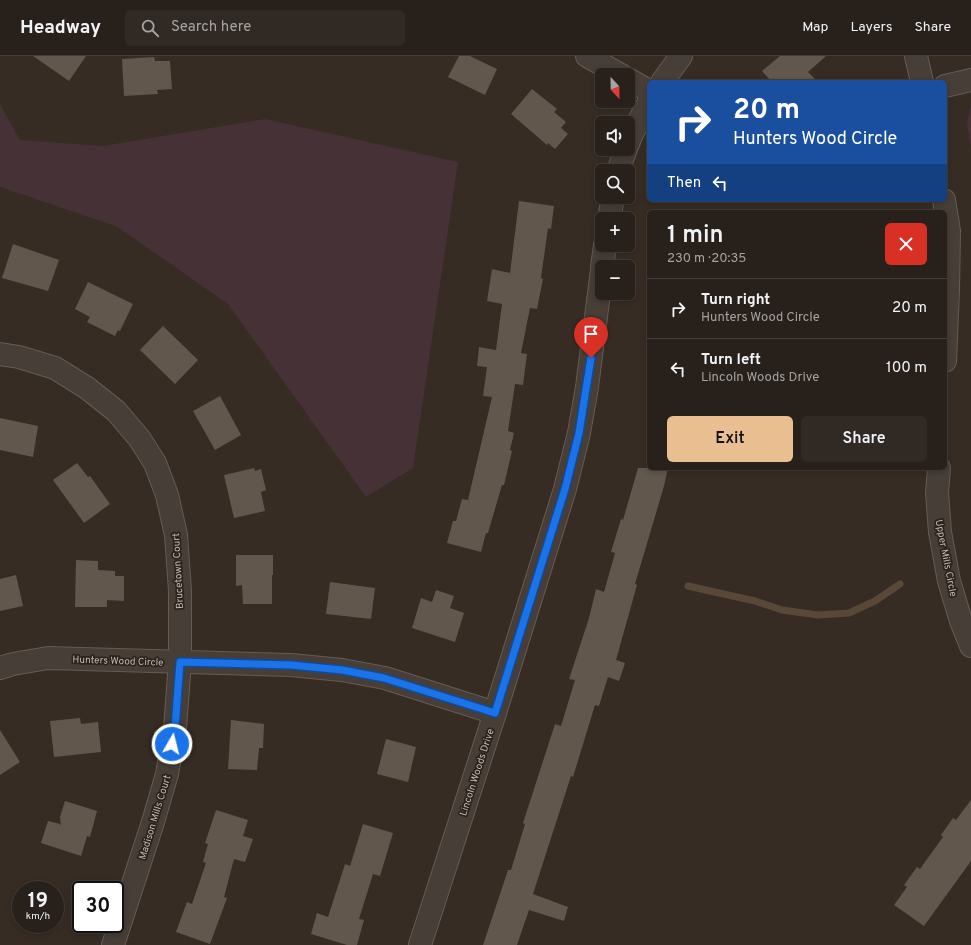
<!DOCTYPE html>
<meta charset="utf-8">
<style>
body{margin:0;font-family:Overpass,sans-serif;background:#302924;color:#f1f3f6;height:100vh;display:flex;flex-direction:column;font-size:15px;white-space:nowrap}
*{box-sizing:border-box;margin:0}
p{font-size:13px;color:#a5a3a3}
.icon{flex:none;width:22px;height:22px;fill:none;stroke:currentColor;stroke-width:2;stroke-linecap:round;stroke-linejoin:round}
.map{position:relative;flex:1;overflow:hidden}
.sheet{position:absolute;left:647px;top:154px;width:300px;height:260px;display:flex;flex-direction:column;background:#28211b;border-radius:6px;box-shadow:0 2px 6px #0003,0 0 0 1px #443e3a}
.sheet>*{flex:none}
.banner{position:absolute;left:647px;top:24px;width:300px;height:122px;border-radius:6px;box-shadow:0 2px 6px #0003,0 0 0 1px #443e3a;background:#1a4fa0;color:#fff;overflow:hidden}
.needle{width:26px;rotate:158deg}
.fabs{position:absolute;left:595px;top:12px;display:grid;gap:8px}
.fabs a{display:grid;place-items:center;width:40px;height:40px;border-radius:6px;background:#28211b;box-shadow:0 2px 6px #0003,0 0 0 1px #443e3a;font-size:20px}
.speed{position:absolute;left:12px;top:825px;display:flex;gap:8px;font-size:20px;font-weight:700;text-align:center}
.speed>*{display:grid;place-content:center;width:52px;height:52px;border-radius:50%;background:#28211b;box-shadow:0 2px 6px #0003,0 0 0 1px #443e3a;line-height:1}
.speed small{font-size:10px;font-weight:400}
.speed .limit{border:2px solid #111;border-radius:6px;background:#fff;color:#111}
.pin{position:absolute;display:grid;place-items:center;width:34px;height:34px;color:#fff;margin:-41px -17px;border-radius:50% 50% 50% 0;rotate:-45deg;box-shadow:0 0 4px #0007}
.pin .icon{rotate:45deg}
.me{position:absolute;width:44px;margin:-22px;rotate:8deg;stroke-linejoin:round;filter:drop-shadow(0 0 3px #0008)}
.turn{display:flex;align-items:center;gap:14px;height:84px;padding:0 20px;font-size:18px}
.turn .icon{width:52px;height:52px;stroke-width:2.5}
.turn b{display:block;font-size:28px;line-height:34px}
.then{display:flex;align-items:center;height:38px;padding:0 20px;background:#0003;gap:8px;font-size:15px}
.round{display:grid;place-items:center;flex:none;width:42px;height:42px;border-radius:6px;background:#302924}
.headline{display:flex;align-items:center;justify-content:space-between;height:68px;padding:0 20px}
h1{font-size:24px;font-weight:600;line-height:30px}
.action{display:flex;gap:8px;margin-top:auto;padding:8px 20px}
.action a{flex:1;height:46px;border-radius:6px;background:#e9be90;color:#111;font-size:16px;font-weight:600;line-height:46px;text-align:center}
.action a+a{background:#302924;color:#f1f3f6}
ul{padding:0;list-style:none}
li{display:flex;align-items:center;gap:12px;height:60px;padding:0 20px;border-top:1px solid #443e3a}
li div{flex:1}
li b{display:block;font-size:15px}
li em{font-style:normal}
header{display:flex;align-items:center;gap:24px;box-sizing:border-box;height:56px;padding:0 20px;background:#28211b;border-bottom:1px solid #443e3a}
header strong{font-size:19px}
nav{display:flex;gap:22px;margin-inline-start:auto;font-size:14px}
.search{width:280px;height:36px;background:#302924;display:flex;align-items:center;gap:10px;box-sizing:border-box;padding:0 14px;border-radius:6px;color:#a5a3a3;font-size:15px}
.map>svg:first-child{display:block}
.green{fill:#453136}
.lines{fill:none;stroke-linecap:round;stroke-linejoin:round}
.stream{stroke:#594838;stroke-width:7}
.building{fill:#61574c}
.minor-casing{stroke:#645c55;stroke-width:24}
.tertiary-casing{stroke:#645c55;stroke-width:24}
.minor{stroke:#463e37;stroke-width:22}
.tertiary{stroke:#463e37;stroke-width:22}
.route-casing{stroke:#114b97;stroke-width:10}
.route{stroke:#1a73e8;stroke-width:7}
.labels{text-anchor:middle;stroke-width:3.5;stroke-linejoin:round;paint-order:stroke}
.street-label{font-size:10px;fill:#c3bab2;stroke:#2b231c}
</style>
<header>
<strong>Headway</strong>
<div class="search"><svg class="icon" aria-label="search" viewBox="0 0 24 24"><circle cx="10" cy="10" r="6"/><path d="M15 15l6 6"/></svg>Search here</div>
<nav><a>Map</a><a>Layers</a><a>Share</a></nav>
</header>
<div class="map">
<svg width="971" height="889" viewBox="0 0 971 889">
<rect width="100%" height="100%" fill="#362c24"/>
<!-- green -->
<g class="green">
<polygon points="0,48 20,84 103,90 265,63 458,106 413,412 366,441 228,248 116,170 0,131"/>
<polygon points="971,51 971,94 967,68 970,52"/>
</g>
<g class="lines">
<!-- stream -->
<polyline class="stream" points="688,530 755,545 782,554 818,559 849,557 875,545 900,528"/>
</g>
<!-- building -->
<g class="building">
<polygon points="33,0 86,0 69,25"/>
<polygon points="459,0 470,0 497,13 485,39 448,21"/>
<polygon points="780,0 826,0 808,16 818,26 772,26 762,15"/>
<polygon points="154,1 155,5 170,5 172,33 157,34 158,38 124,40 122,3"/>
<polygon points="532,33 557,53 554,56 566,66 561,72 568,78 555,93 548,87 547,89 511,58"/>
<polygon points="519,145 554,150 551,173 548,172 541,222 543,223 537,253 530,252 521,297 527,298 523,329 515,328 508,375 514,377 510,394 512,395 504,429 502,429 488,477 486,477 481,496 447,487 453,465 456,465 462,443 468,444 492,341 483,340 487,311 477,310 479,291 496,294 502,248 487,245 492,213 510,217"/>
<polygon points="13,188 59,204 48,235 2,222"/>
<polygon points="88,226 133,248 120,275 118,274 115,280 87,266 90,261 75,253"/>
<polygon points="163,270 198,304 175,328 140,294"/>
<polygon points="220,340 241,379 215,394 193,355"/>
<polygon points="0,362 38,370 33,401 0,394"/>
<polygon points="77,407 88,421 90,420 110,448 84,467 53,424"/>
<polygon points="254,412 255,415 261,413 266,434 261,436 265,455 234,462 224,419"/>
<polygon points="638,412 668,412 664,430 635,528 637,529 616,604 625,607 619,625 608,621 599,650 595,649 573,721 571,720 533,838 568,851 564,865 529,854 517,889 483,889 508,814 511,814 525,768 523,767 555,668 561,670 575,624 569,623 589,562 596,533 604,536 615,497 611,496 621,463 623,464"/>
<polygon points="236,499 273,499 273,519 272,519 272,548 243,548 242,529 236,530"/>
<polygon points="76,504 98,505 98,514 115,515 115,520 124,520 124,545 107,544 107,551 75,551"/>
<polygon points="16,519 23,550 0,555 0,523"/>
<polygon points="330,526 375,532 371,563 326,558"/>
<polygon points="436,534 454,540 450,552 464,557 455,586 412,572 421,542 432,546"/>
<polygon points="80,662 81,668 98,666 101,696 54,701 50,665"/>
<polygon points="231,664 264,668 263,692 259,692 257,714 228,713"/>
<polygon points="0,674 20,706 0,719"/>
<polygon points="386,683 416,691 408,726 377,718"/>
<polygon points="971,744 971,805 924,870 894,849 907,831 904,829 917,811 920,813 943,781 941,779 953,762 956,764"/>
<polygon points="65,745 97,755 90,781 87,780 81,800 41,787 48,765 60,768 61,770 60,761"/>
<polygon points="216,754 248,764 243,780 253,783 245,806 234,803 224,841 227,842 210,888 176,876 187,846 192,848 206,807 203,806 208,788 205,787"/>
<polygon points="363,768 393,777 380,820 373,818 359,863 364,864 357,889 347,889 311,878 317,857 328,861 345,808 350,810"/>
</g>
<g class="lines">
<!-- minor casing -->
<g class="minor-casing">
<g id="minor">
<polyline points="587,0 621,19"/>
<polyline points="628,23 649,35"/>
<polyline points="662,26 681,0"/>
<polyline points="945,30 971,24"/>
<polyline points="628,88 631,80 649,46"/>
<polyline points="618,115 626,93"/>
<polyline points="609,163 613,141"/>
<polyline points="602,211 605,189"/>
<polyline points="0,298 19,301 55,312 87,332 116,355 139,382 155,407 167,439 176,479 180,535 180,606 175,672 167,718 153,766 113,889"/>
<polyline points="0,612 13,608 48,602 291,609 342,614 385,622 495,657"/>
<polyline points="420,889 495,657 565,433 579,377 587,331 602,214"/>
</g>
</g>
<!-- tertiary casing -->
<g class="tertiary-casing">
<g id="tertiary">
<polyline points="916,0 922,26"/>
<polyline points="944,144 949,175 948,234 945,305"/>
<polyline points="939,412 937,437 940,476 949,525 961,565 971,590"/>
</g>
</g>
<!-- minor -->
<use href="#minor" class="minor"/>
<!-- tertiary -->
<use href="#tertiary" class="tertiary"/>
</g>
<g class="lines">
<!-- route casing -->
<g class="route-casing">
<polyline id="route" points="172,688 175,672 180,606 291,609 342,614 384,622 495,657 565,433 579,377 591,302"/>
</g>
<!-- route -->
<use href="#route" class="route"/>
</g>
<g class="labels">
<!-- street labels -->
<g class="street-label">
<text transform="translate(947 502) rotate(79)" y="4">Upper Mills Circle</text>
<text transform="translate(177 515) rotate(-93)" y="4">Brucetown Court</text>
<text transform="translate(118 604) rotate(2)" y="4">Hunters Wood Circle</text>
<text transform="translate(476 716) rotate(-72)" y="4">Lincoln Woods Drive</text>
<text transform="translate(154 761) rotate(-73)" y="4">Madison Mills Court</text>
</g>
</g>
</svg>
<div class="fabs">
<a><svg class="needle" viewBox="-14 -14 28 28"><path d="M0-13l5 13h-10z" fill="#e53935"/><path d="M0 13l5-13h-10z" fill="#a5a3a3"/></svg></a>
<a><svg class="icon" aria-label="sound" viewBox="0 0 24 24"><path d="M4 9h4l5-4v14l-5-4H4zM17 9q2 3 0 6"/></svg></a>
<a><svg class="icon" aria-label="search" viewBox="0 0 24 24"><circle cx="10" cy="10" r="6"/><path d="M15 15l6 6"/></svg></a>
<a>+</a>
<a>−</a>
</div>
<div class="speed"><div>19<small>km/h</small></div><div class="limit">30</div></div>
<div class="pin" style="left:591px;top:302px;background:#d93025"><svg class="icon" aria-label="arrive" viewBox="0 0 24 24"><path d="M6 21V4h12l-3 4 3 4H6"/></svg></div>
<svg class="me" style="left:172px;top:688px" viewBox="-20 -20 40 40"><circle r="17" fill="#1a73e8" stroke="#fff" stroke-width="3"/><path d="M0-11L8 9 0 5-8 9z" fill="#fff"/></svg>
<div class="banner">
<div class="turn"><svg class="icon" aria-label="right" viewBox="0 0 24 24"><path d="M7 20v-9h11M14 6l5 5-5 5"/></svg><div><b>20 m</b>Hunters Wood Circle</div></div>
<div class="then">Then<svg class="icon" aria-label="left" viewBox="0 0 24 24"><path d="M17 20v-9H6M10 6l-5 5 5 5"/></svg></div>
</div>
<section class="sheet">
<div class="headline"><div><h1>1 min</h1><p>230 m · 20:35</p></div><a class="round" style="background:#d93025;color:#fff"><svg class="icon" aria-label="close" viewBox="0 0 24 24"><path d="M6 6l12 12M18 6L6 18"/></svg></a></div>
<ul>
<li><svg class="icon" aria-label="right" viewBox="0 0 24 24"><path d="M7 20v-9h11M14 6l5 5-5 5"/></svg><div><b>Turn right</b><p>Hunters Wood Circle</p></div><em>20 m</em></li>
<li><svg class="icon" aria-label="left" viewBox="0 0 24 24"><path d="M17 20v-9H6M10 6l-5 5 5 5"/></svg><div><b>Turn left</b><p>Lincoln Woods Drive</p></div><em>100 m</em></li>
</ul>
<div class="action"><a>Exit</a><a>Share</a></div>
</section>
</div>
